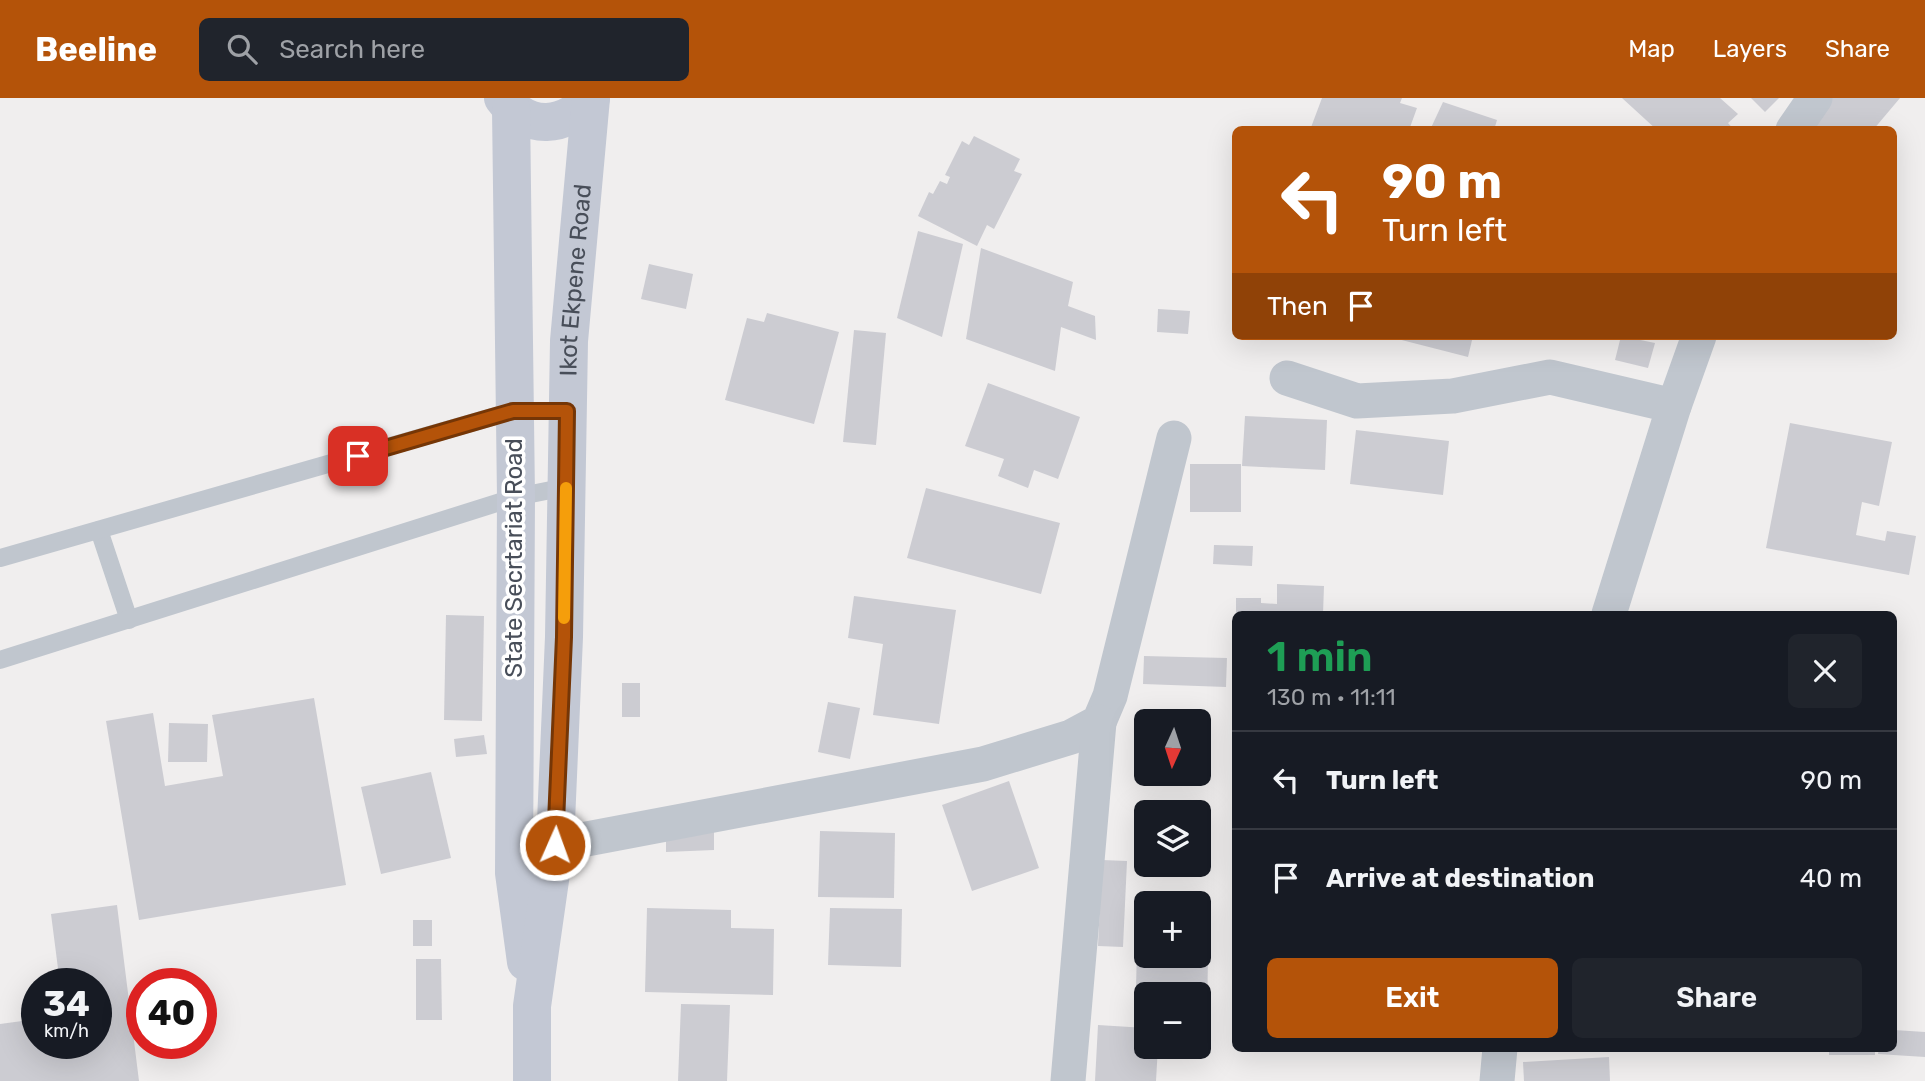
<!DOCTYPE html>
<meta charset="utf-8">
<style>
body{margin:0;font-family:Rubik,sans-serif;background:#20242c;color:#f1f3f6;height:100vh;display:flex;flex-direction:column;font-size:26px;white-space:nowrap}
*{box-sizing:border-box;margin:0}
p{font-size:23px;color:#9ea1a6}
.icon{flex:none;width:38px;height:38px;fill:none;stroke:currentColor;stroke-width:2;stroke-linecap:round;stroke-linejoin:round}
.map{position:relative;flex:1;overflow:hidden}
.sheet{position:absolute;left:1232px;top:513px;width:665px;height:441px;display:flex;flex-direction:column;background:#171b24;border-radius:10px;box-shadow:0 7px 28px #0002}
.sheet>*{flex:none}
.hud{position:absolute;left:1232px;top:28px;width:665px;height:214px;border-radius:10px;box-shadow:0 7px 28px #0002;background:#b45309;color:#fff;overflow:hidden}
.needle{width:46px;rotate:183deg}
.buttons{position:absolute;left:1134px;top:611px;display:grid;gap:14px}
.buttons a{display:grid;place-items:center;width:77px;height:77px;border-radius:10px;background:#171b24;box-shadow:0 7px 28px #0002;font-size:35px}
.speed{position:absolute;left:21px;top:870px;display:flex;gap:14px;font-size:35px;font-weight:700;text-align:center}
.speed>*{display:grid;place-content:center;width:91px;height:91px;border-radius:50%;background:#171b24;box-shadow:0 7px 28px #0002;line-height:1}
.speed small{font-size:18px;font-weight:400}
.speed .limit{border:10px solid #d22;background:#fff;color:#111}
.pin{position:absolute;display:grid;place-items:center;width:60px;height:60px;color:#fff;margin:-30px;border-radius:14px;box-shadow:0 4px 10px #0006}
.me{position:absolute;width:77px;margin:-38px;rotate:2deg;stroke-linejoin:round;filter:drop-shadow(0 0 5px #0008)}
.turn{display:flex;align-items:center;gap:24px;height:147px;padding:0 35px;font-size:32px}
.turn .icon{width:91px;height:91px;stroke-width:2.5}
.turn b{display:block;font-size:49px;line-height:60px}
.then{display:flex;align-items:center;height:66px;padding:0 35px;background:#0003;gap:14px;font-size:26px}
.round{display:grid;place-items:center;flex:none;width:74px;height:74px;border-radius:10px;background:#20242c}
.headline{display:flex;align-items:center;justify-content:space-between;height:119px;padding:0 35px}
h1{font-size:42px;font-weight:600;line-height:52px;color:#1e9e55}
.button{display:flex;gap:14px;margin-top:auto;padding:14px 35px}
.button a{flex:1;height:80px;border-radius:10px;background:#b45309;color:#fff;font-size:28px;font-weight:600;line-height:80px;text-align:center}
.button a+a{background:#20242c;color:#f1f3f6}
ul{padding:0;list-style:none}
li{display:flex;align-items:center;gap:21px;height:98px;padding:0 35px;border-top:2px solid #363941}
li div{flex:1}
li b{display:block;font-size:26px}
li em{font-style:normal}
header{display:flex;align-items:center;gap:42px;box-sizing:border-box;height:98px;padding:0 35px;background:#b45309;color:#fff}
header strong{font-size:33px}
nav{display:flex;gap:38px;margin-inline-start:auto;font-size:24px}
.search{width:490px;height:63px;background:#20242c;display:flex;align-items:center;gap:18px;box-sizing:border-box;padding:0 24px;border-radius:10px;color:#9ea1a6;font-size:26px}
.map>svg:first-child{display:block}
.building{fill:#ccccd2}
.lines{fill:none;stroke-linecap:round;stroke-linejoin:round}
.lane{stroke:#c0c6ce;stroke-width:18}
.street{stroke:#c0c6ce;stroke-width:35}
.secondary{stroke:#c3c8d4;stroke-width:38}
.route-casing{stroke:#753606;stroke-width:18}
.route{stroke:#b45309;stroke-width:12}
.slow{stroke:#f59e0b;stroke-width:12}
.labels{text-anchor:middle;stroke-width:7;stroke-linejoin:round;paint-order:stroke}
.street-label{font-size:24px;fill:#484e59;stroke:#fff}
</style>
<header>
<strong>Beeline</strong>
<div class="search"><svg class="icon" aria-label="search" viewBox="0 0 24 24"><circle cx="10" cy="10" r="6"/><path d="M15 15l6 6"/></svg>Search here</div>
<nav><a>Map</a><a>Layers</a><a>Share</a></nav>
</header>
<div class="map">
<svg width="1925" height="983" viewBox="0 0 1925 983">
<rect width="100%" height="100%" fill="#f0eeee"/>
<!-- building -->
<g class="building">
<polygon points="1322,0 1402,0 1400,5 1417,10 1409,32 1310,32"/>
<polygon points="1622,0 1720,0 1738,16 1728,25 1734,32 1657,32"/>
<polygon points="1751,0 1779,0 1765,14"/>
<polygon points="1829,0 1900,0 1873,32 1818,32 1809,23"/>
<polygon points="1443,4 1497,22 1494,32 1430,32"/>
<polygon points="974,38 1020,61 1014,73 1022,76 994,131 987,127 977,148 918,118 929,94 933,96 940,83 947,86 950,79 945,77 962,43 969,47"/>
<polygon points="918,133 963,146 942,239 897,220"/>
<polygon points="981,150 1073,184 1068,208 1095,218 1096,242 1061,229 1055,273 966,241"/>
<polygon points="649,166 693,176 686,211 641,201"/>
<polygon points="1158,211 1190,213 1188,236 1157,234"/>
<polygon points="767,215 839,234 814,326 725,302 747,220 764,224"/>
<polygon points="854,232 886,235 876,347 843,344"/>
<polygon points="1386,238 1473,238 1468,259"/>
<polygon points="1621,238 1655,245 1648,270 1615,262"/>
<polygon points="988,285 1080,319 1058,381 1034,372 1028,390 998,378 1004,361 965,348"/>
<polygon points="1245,318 1327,322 1325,372 1242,368"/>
<polygon points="1790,325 1892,344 1879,408 1862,404 1856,437 1885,443 1887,433 1916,438 1909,477 1766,450"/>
<polygon points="1356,332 1449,343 1443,397 1350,386"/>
<rect x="1190" y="366" width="51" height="48"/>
<polygon points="926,390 1060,425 1041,496 907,460"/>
<polygon points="1214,447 1253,448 1252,468 1213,466"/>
<polygon points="1277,486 1324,488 1323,516 1236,516 1236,500 1261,500 1261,505 1277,506"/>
<polygon points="854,498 956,512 939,626 873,617 883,546 848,540"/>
<polygon points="446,517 484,518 482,623 444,622"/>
<polygon points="1144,558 1227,560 1226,589 1143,586"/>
<rect x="622" y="585" width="18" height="34"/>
<polygon points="314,600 346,787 139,822 106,623 153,615 165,688 223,678 212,617"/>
<polygon points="828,604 860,610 850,661 818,654"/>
<polygon points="169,625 208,626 207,664 168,664"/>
<polygon points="484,637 487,656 456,659 454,641"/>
<polygon points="431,674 451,760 381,776 361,689"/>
<polygon points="1009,683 1039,770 972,793 942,707"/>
<polygon points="820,733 895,735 894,800 818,799"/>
<polygon points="714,734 714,752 666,754 666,735"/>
<polygon points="1102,762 1127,763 1123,849 1098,848"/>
<polygon points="117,807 139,983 0,983 0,926 37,921 37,945 96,945 96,886 60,886 51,816"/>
<polygon points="647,810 731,812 731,830 774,831 773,897 645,894"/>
<polygon points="830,810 902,811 901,869 828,867"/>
<rect x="413" y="822" width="19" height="26"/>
<polygon points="1137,851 1146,851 1146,858 1199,858 1199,852 1208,852 1207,928 1199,928 1199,896 1146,896 1146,927 1135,927"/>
<polygon points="416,861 441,861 442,922 416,922"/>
<polygon points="681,906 730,907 727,983 678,983"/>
<polygon points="1098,927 1146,930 1146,948 1158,948 1156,983 1095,983"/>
<polygon points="1894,932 1925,934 1925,959 1878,956 1879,950 1894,950"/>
<rect x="1829" y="950" width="46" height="7"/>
<polygon points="1609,959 1610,983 1524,983 1523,964"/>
</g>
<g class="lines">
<!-- lane -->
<g class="lane">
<polyline points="99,432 129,522"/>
<polyline points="0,460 513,313 567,313"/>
<polyline points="0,562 516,399 566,389"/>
</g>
<!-- street -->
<g class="street">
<polyline points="1793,32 1815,0"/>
<polyline points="1287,280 1357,303 1453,298 1550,279 1674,308"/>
<polyline points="1609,516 1674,308 1699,238"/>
<polyline points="555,747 983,666 1071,639 1099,624 1110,598 1174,340"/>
<polyline points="1068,983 1099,624"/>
<polyline points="1497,983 1500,950"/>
</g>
<!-- secondary -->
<g class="secondary">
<path d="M503,0C528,34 565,30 591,0"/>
<polyline points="511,11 516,399 514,775 526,864"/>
<path id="s1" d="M532,983V908L555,747L564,539L569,243L591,0"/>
</g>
</g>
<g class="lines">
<!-- route casing -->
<g class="route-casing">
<polyline id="route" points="358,358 513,313 567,313 564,539 555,747"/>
</g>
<!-- route -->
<use href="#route" class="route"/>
<!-- slow -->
<polyline class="slow" points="564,520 566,390"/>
</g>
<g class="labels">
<!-- street labels -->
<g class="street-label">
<text dy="8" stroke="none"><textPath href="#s1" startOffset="803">Ikot Ekpene Road</textPath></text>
<text transform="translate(514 460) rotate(-90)" y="8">State Secrtariat Road</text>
</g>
</g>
</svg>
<div class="buttons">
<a><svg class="needle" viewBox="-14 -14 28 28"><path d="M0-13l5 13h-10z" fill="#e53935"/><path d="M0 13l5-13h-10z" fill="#9ea1a6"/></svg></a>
<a><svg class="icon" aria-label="layers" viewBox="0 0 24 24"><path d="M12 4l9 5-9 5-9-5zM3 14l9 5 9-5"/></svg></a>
<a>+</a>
<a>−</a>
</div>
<div class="speed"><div>34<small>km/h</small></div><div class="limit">40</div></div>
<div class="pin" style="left:358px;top:358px;background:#d93025"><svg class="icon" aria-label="arrive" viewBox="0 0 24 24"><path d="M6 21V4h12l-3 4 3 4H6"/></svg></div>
<svg class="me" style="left:555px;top:747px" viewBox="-20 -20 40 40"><circle r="17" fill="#b45309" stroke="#fff" stroke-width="3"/><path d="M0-11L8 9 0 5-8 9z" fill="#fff"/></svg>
<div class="hud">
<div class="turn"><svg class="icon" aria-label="left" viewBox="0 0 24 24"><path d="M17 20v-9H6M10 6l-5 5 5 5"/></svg><div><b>90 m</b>Turn left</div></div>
<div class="then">Then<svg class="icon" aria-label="arrive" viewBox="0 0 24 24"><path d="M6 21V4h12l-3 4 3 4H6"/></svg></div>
</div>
<section class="sheet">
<div class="headline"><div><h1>1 min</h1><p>130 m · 11:11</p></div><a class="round"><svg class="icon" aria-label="close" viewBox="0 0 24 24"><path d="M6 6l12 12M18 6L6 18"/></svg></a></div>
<ul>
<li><svg class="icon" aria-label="left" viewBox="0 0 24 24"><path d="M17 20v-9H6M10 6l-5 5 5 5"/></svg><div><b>Turn left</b></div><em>90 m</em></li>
<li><svg class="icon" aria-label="arrive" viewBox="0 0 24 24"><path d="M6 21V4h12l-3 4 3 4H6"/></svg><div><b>Arrive at destination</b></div><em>40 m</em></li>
</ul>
<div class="button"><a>Exit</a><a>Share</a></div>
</section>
</div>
